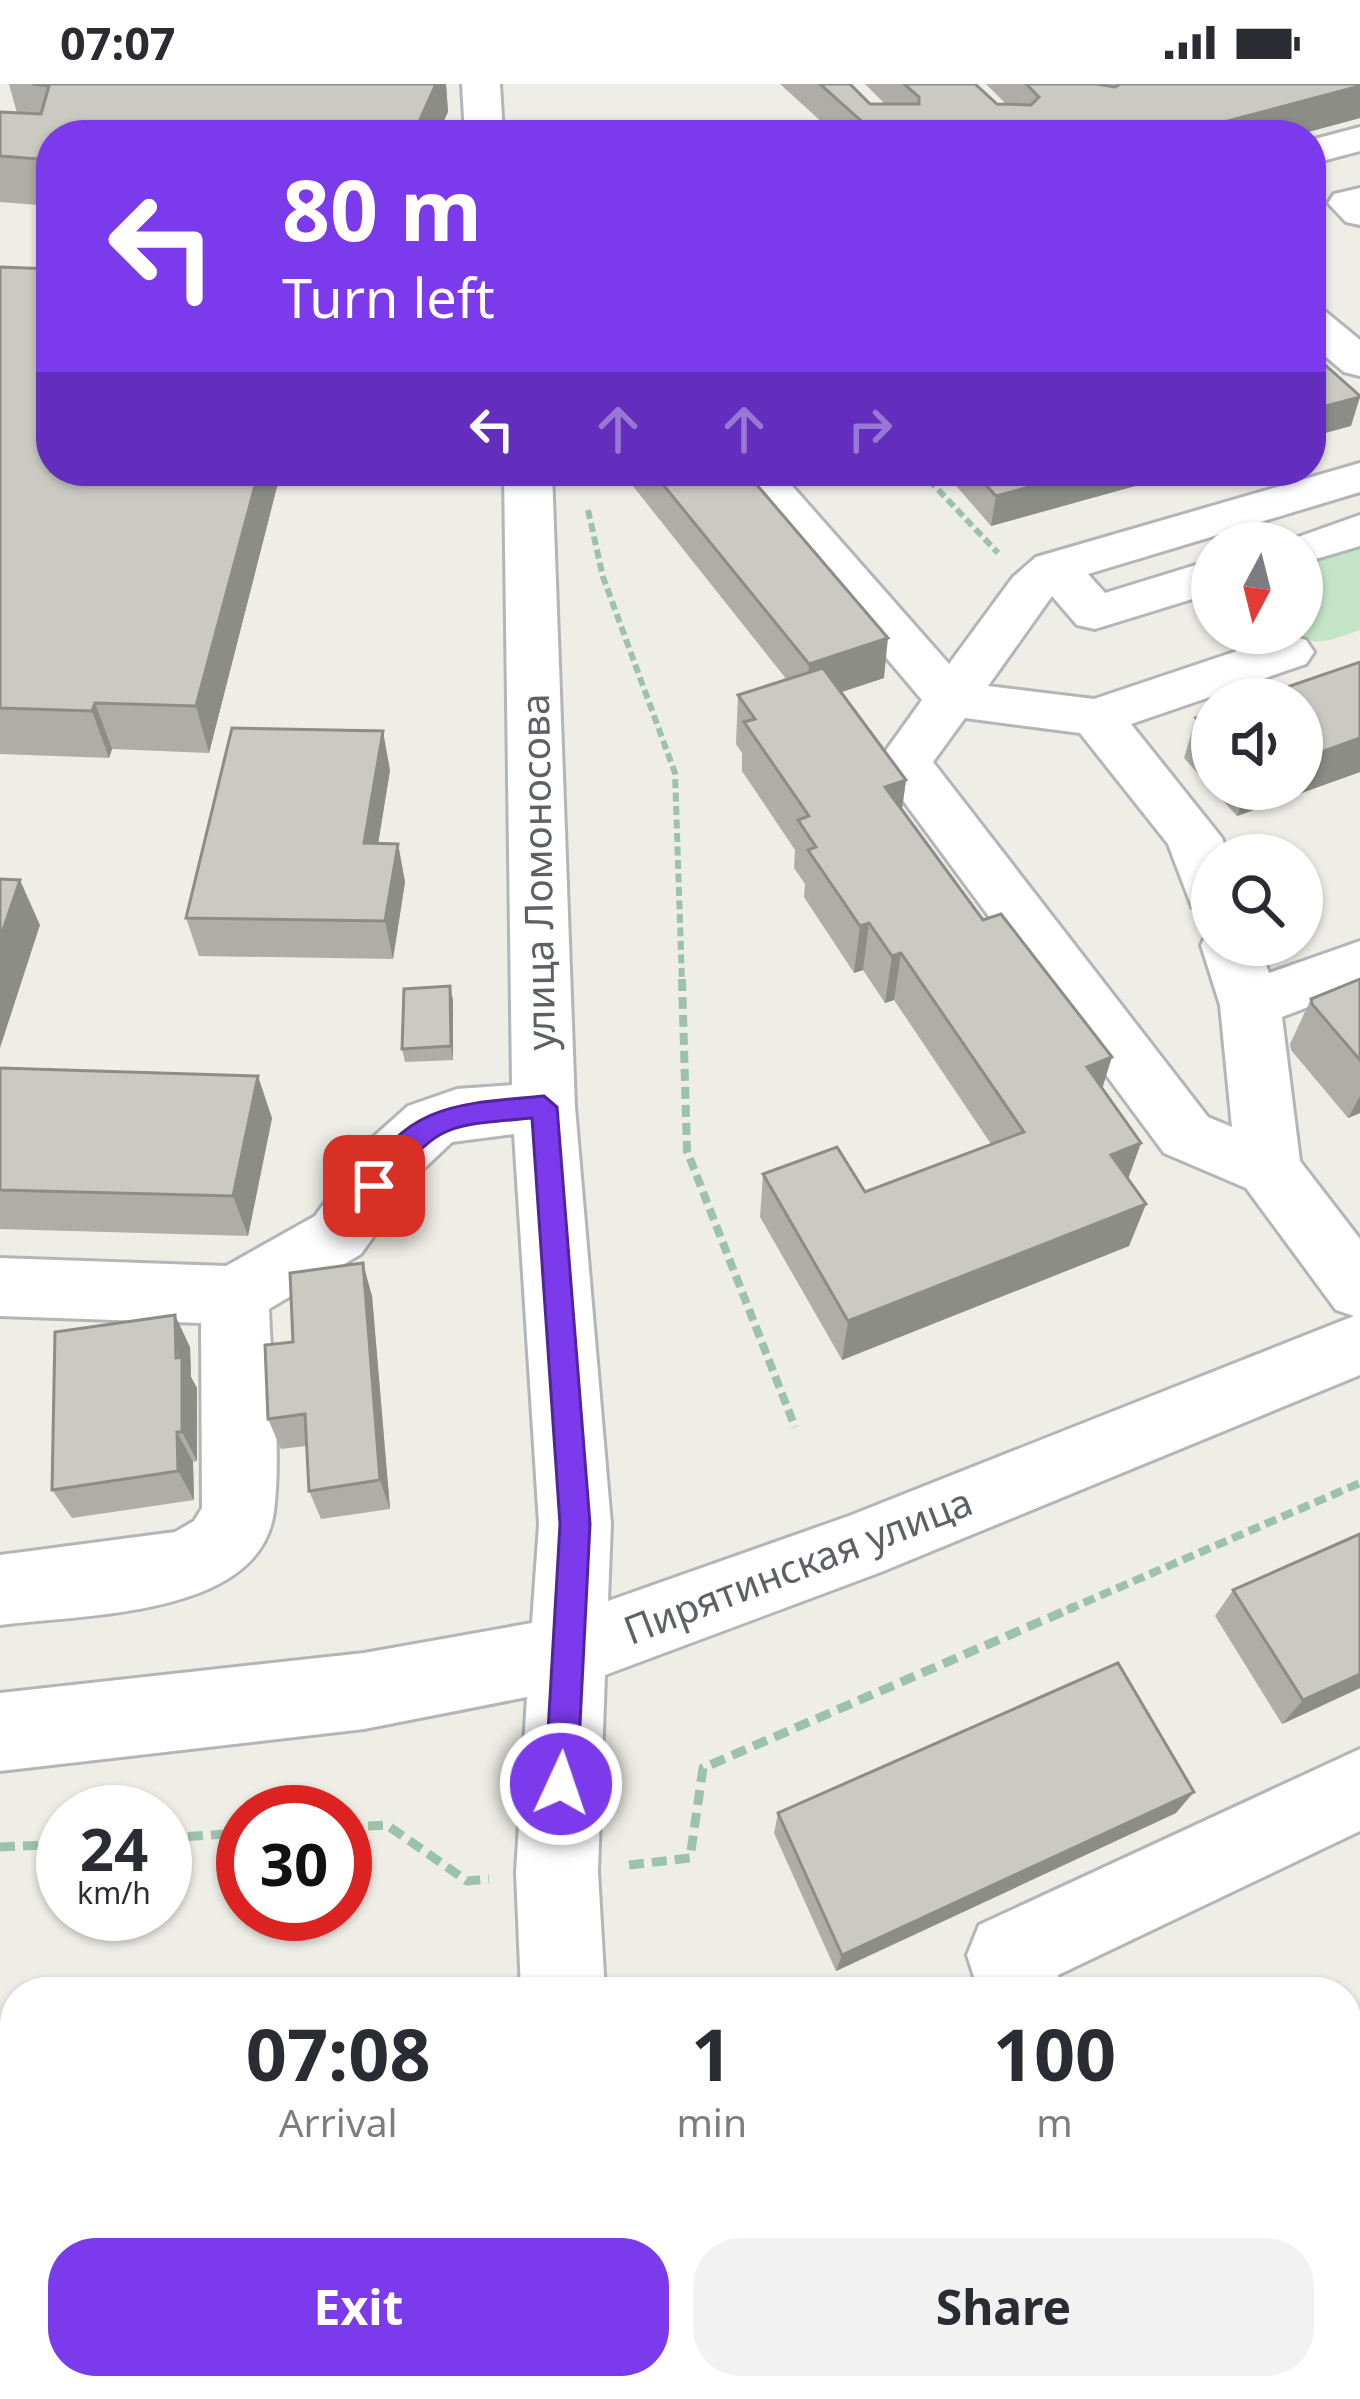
<!DOCTYPE html>
<meta charset="utf-8">
<style>
body{margin:0;font-family:"Noto Sans",sans-serif;background:#f2f2f3;color:#2b2b33;height:100vh;display:flex;flex-direction:column;font-size:45px;white-space:nowrap}
*{box-sizing:border-box;margin:0}
p{font-size:39px;color:#7c7c81}
.icon{flex:none;width:66px;height:66px;fill:none;stroke:currentColor;stroke-width:2;stroke-linecap:round;stroke-linejoin:round}
.map{position:relative;flex:1;overflow:hidden}
.drawer{position:absolute;left:0px;top:1893px;width:1362px;height:423px;display:flex;flex-direction:column;background:#fff;border-radius:48px 48px 0 0;box-shadow:0 3px 9px #0004}
.drawer>*{flex:none}
.top-card{position:absolute;left:36px;top:36px;width:1290px;height:366px;border-radius:48px;box-shadow:0 3px 9px #0004;background:#7c3aed;color:#fff;overflow:hidden}
.needle{width:78px;rotate:187deg}
.tools{position:absolute;left:1191px;top:438px;display:grid;gap:24px}
.tools a{display:grid;place-items:center;width:132px;height:132px;border-radius:50%;background:#fff;box-shadow:0 3px 9px #0004;font-size:60px}
.speed{position:absolute;left:36px;top:1701px;display:flex;gap:24px;font-size:60px;font-weight:700;text-align:center}
.speed>*{display:grid;place-content:center;width:156px;height:156px;border-radius:50%;background:#fff;box-shadow:0 3px 9px #0004;line-height:1}
.speed small{font-size:30px;font-weight:400}
.speed .limit{border:18px solid #d22;background:#fff;color:#111}
.pin{position:absolute;display:grid;place-items:center;width:102px;height:102px;color:#fff;margin:-51px;border-radius:24px;box-shadow:0 6px 18px #0006}
.me{position:absolute;width:132px;margin:-66px;rotate:3deg;stroke-linejoin:round;filter:drop-shadow(0 0 9px #0008)}
.turn{display:flex;align-items:center;gap:42px;height:252px;padding:0 48px;font-size:54px}
.turn .icon{width:156px;height:156px;stroke-width:2.5}
.turn b{display:block;font-size:84px;line-height:102px}
.lanes{display:flex;align-items:center;height:114px;padding:0 48px;background:#0003;justify-content:center;gap:60px;direction:ltr}
.lanes .off{opacity:.35}
.eta{display:flex;justify-content:space-evenly;align-items:center;height:204px;text-align:center}
.eta b{font-size:72px;font-weight:700;line-height:84px}
.button{display:flex;gap:24px;margin-top:auto;padding:24px 48px}
.button a{flex:1;height:138px;border-radius:48px;background:#7c3aed;color:#fff;font-size:48px;font-weight:700;line-height:138px;text-align:center}
.button a+a{background:#f2f2f3;color:#2b2b33}
.status{display:flex;justify-content:space-between;align-items:center;height:84px;padding:0 60px;background:#fff;direction:ltr}
.status svg{height:33px;fill:currentColor}
.map>svg:first-child{display:block}
.green{fill:#c4e4c8}
.lines{fill:none;stroke-linecap:round;stroke-linejoin:round}
.minor-casing{stroke:#b3b5b9;stroke-width:6}
.path-far3{stroke:#9dc2ac;stroke-width:4.5;stroke-dasharray:8 4.5;stroke-linecap:butt}
.path-far2{stroke:#9dc2ac;stroke-width:6;stroke-dasharray:9 4.5;stroke-linecap:butt}
.path-far1{stroke:#9dc2ac;stroke-width:8;stroke-dasharray:12 6;stroke-linecap:butt}
.path{stroke:#9dc2ac;stroke-width:9;stroke-dasharray:15 8;stroke-linecap:butt}
.minor{fill:#fff;fill-rule:evenodd}
.wall{fill:#aeada7}
.shaded-wall{fill:#8d8d88}
.building{fill:#cac9c2;stroke:#8d8d88;stroke-width:3}
.route{fill:#7c3aed;stroke:#51269a;stroke-width:3}
.labels{text-anchor:middle;stroke-width:9;stroke-linejoin:round;paint-order:stroke}
.street-label{font-size:39px;fill:#5d6065;stroke:#fff}
</style>
<div class="status"><b>07:07</b><svg viewBox="0 0 49 12"><path d="M0 12V9h3v3zM5 12V6h3v6zM10 12V3h3v9zM15 12V0h3v12zM26 1h20v11H26zM47 4h2v5h-2z"/></svg></div>
<div class="map">
<svg width="1360" height="2315" viewBox="0 0 1360 2315">
<rect width="100%" height="100%" fill="#eeede6"/>
<!-- green -->
<path class="green" d="M1360,453V546C1338,553 1315,566 1295,549H1302V472Z"/>
<g class="lines">
<!-- minor casing -->
<g class="minor-casing">
<g id="minor">
<polygon points="462,0 500,0 503,51 465,51"/>
<polygon points="1360,43 1360,67 1311,80 1311,56"/>
<polygon points="1360,104 1360,141 1346,138 1328,119 1334,110"/>
<polygon points="1311,224 1326,228 1360,256 1360,292 1344,288 1311,260"/>
<path d="M1360,379V408L1088,490L1105,509L1212,476V509L1095,545L1077,541L1052,512L988,602L1094,615L1270,556L1288,551L1306,556L1314,568L1306,580L1131,640L1222,754L1228,771H1212V829L1192,823L1168,760L1080,649L965,634L933,678L1208,1033L1232,1043L1220,921L1201,861L1209,845L1212,861H1259L1269,889L1360,857V903L1282,933L1300,1077L1360,1155V1291L881,1488L605,1591L598,1788L605,1908H521L516,1788L527,1613L364,1645L0,1687V1609L364,1569L532,1539L539,1440L514,1050L452,1058L417,1091L361,1170L269,1225C271,1288 282,1365 274,1427C261,1534 81,1530 0,1541V1471L175,1448L194,1437L202,1424L201,1239L0,1232V1174L226,1182L315,1132L371,1055L408,1022L457,1005L512,1001L504,387H552L575,1023L611,1440L608,1517L849,1432L1354,1232L1336,1226L1246,1104L1164,1069L885,692L877,679L922,616L729,387H779L949,580L1013,493L1036,473Z"/>
<polygon points="1360,431 1360,462 1302,479 1302,459 1281,459"/>
<polygon points="1360,1665 1360,1747 1058,1891 1063,1908 979,1908 967,1871 979,1841"/>
<polygon points="535,2301 629,2301 630,2315 536,2315"/>
<polygon points="1085,2301 1199,2301 1202,2312 1079,2315"/>
</g>
</g>
<!-- path-far3 -->
<polyline class="path-far3" points="921,387 932,399"/>
<!-- path-far2 -->
<g class="path-far2">
<polyline points="929,396 998,469"/>
<polyline points="588,426 603,493 675,689 682,898"/>
</g>
<!-- path-far1 -->
<g class="path-far1">
<polyline points="682,895 687,1067 795,1343"/>
<polyline points="1067,1526 1360,1399"/>
</g>
<!-- path -->
<g class="path">
<polyline points="345,1743 387,1741 467,1797 489,1795"/>
<polyline points="165,1754 243,1749"/>
<polyline points="0,1763 63,1760"/>
<polyline points="629,1781 690,1774 703,1684 1074,1523"/>
</g>
<!-- minor -->
<use href="#minor" class="minor"/>
</g>
<!-- wall -->
<g class="wall">
<polygon points="9,0 446,0 448,28 51,51 51,122 0,118 0,28 17,29"/>
<polygon points="780,0 850,0 870,20 885,20 865,0 975,0 997,20 1006,20 986,0 1096,0 1106,2 1104,0 1360,0 1360,34 1297,51 836,51"/>
<polygon points="0,183 51,387 281,387 209,669 112,665 109,674 0,670"/>
<polygon points="621,387 745,387 884,594 840,608 906,696 902,725 1141,1059 1128,1095 1146,1120 1129,1162 842,1276 760,1133 763,1090 865,1108 991,1060 894,916 885,919 863,886 854,889 804,813 805,800 794,784 795,766 742,687 742,669 736,660 738,611 787,596"/>
<polygon points="952,387 1189,387 991,442 951,396"/>
<polygon points="1360,578 1360,688 1237,732 1212,705 1302,705"/>
<polygon points="1212,629 1212,705 1184,674 1196,634"/>
<polygon points="390,686 378,759 398,760 405,798 393,875 199,872 186,834"/>
<polygon points="1360,895 1360,1029 1348,1034 1291,966 1290,960 1311,915"/>
<polygon points="453,916 453,976 405,978 402,965"/>
<polygon points="0,984 272,1034 248,1152 0,1145"/>
<polygon points="372,1212 390,1425 321,1435 309,1407 306,1362 281,1365 268,1335 293,1258"/>
<polygon points="190,1263 191,1293 197,1304 197,1377 193,1378 194,1416 72,1434 52,1406"/>
<polygon points="1233,1506 1360,1604 1282,1640 1215,1532"/>
<polygon points="778,1729 1176,1729 836,1887 774,1749"/>
</g>
<!-- shaded-wall -->
<g class="shaded-wall">
<polygon points="436,0 446,0 448,28 438,51 413,51"/>
<polygon points="1360,2 1360,34 1297,51 1175,51"/>
<polygon points="1360,313 1351,342 1311,353 1311,326"/>
<polygon points="259,387 281,387 209,669 196,622"/>
<polygon points="1089,387 1189,387 991,442 996,412"/>
<polygon points="888,554 884,594 806,620 809,580"/>
<polygon points="95,619 112,665 109,674 92,627"/>
<polygon points="383,647 390,686 372,798 364,759"/>
<polygon points="1360,654 1360,688 1237,732 1247,705 1302,705 1302,675"/>
<polygon points="906,696 899,745 885,703"/>
<polygon points="398,760 405,798 393,875 385,837"/>
<polygon points="20,796 40,841 0,964 0,855"/>
<polygon points="869,839 863,886 854,889 860,842"/>
<polygon points="901,869 894,916 885,919 892,872"/>
<polygon points="450,902 453,916 453,976 451,962"/>
<polygon points="1112,973 1098,1018 1087,983"/>
<polygon points="258,992 272,1034 248,1152 233,1112"/>
<polygon points="1360,1012 1360,1029 1348,1034"/>
<polygon points="1141,1059 1125,1103 1111,1071"/>
<polygon points="1146,1120 1129,1162 842,1276 848,1237"/>
<polygon points="363,1179 372,1212 390,1425 380,1396"/>
<polygon points="175,1231 190,1263 191,1293 197,1304 197,1377 182,1348"/>
<polygon points="177,1348 193,1378 194,1416 178,1387"/>
<polygon points="1360,1590 1360,1604 1282,1640 1303,1616"/>
<polygon points="1194,1708 1176,1729 836,1887 842,1871"/>
<polygon points="47,2301 79,2301 78,2315 45,2315"/>
</g>
<!-- building -->
<g class="building">
<polygon points="32,0 436,0 413,51 51,51 51,76 0,72 0,28 41,30 49,2"/>
<polygon points="820,0 850,0 870,20 919,20 919,13 904,0 975,0 997,20 1031,21 1039,13 1026,0 1096,0 1115,3 1120,0 1360,0 1360,2 1175,51 877,51"/>
<polygon points="0,183 51,185 51,387 259,387 196,622 95,619 92,627 0,624"/>
<polygon points="1314,271 1360,312 1360,313 1311,326 1311,272"/>
<polygon points="652,387 745,387 888,554 809,580"/>
<polygon points="973,387 1089,387 996,412"/>
<polygon points="1360,578 1360,654 1302,675 1302,615 1252,615"/>
<polygon points="823,584 906,696 885,703 983,836 1001,830 1112,973 1087,983 1141,1059 1111,1071 1146,1120 848,1237 763,1090 837,1063 865,1108 1024,1048 901,869 892,872 869,839 860,842 808,766 816,763 798,736 809,732 744,638 755,635 738,611"/>
<polygon points="1212,629 1212,651 1196,634"/>
<polygon points="232,644 383,647 364,759 398,760 385,837 186,834"/>
<polygon points="0,795 20,796 0,855"/>
<polygon points="1360,895 1360,976 1312,920 1311,915"/>
<polygon points="450,902 451,962 402,965 404,905"/>
<polygon points="0,984 258,992 233,1112 0,1106"/>
<polygon points="363,1179 380,1396 309,1407 305,1330 268,1335 265,1261 293,1258 290,1189"/>
<polygon points="175,1231 176,1274 182,1273 182,1348 177,1348 178,1387 52,1406 55,1248"/>
<polygon points="1360,1450 1360,1590 1303,1616 1233,1506"/>
<polygon points="1118,1579 1194,1708 842,1871 778,1729"/>
<polygon points="15,2130 15,2301 47,2301 45,2315 0,2315 0,2131"/>
</g>
<!-- route -->
<path class="route" d="M544,1012L557,1023L590,1440L577,1700L573,1712L561,1717L549,1712L545,1700L560,1440L532,1034C444,1042 438,1038 384,1110L374,1113L361,1102C405,1018 460,1020 544,1012Z"/>
<g class="labels">
<!-- street labels -->
<g class="street-label">
<text transform="translate(538 788) rotate(-91)" y="14">улица Ломоносова</text>
<text transform="translate(798 1482) rotate(-21)" y="14">Пирятинская улица</text>
</g>
</g>
</svg>
<div class="tools">
<a><svg class="needle" viewBox="-14 -14 28 28"><path d="M0-13l5 13h-10z" fill="#e53935"/><path d="M0 13l5-13h-10z" fill="#7c7c81"/></svg></a>
<a><svg class="icon" aria-label="sound" viewBox="0 0 24 24"><path d="M4 9h4l5-4v14l-5-4H4zM17 9q2 3 0 6"/></svg></a>
<a><svg class="icon" aria-label="search" viewBox="0 0 24 24"><circle cx="10" cy="10" r="6"/><path d="M15 15l6 6"/></svg></a>
</div>
<div class="speed"><div>24<small>km/h</small></div><div class="limit">30</div></div>
<div class="pin" style="left:374px;top:1102px;background:#d93025"><svg class="icon" aria-label="arrive" viewBox="0 0 24 24"><path d="M6 21V4h12l-3 4 3 4H6"/></svg></div>
<svg class="me" style="left:561px;top:1700px" viewBox="-20 -20 40 40"><circle r="17" fill="#7c3aed" stroke="#fff" stroke-width="3"/><path d="M0-11L8 9 0 5-8 9z" fill="#fff"/></svg>
<div class="top-card">
<div class="turn"><svg class="icon" aria-label="left" viewBox="0 0 24 24"><path d="M17 20v-9H6M10 6l-5 5 5 5"/></svg><div><b>80 m</b>Turn left</div></div>
<div class="lanes"><svg class="icon" aria-label="left" viewBox="0 0 24 24"><path d="M17 20v-9H6M10 6l-5 5 5 5"/></svg><svg class="icon off" aria-label="ahead" viewBox="0 0 24 24"><path d="M12 20V5M6 11l6-6 6 6"/></svg><svg class="icon off" aria-label="ahead" viewBox="0 0 24 24"><path d="M12 20V5M6 11l6-6 6 6"/></svg><svg class="icon off" aria-label="right" viewBox="0 0 24 24"><path d="M7 20v-9h11M14 6l5 5-5 5"/></svg></div>
</div>
<section class="drawer">
<div class="eta">
<div><b>07:08</b><p>Arrival</p></div>
<div><b>1</b><p>min</p></div>
<div><b>100</b><p>m</p></div>
</div>
<div class="button"><a>Exit</a><a>Share</a></div>
</section>
</div>
